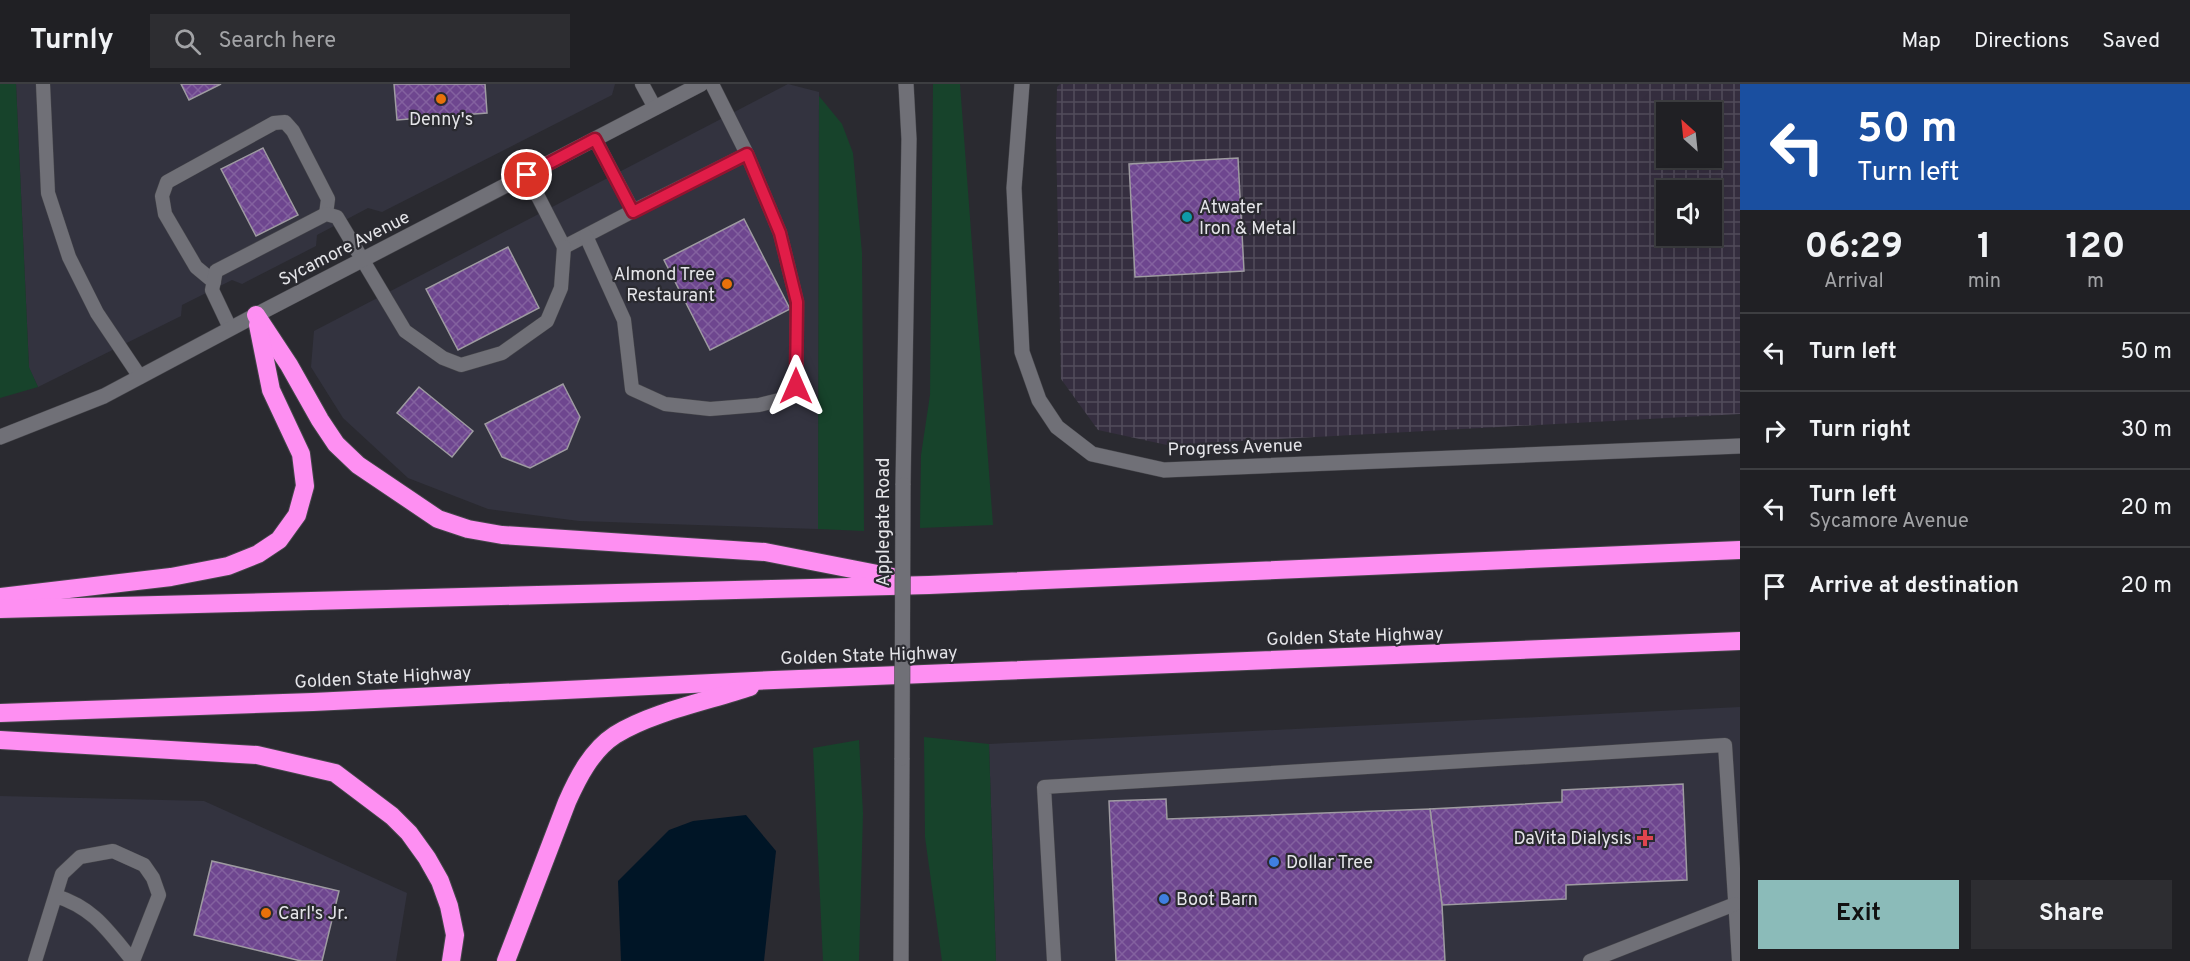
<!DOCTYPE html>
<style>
body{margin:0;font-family:Overpass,sans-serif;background:#2d2d31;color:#f1f3f6;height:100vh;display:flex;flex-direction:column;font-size:22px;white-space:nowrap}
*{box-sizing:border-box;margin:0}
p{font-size:20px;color:#a2a3a6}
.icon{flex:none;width:33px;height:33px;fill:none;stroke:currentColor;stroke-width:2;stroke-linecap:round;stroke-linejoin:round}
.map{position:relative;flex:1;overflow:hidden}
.sheet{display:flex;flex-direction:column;background:#202024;width:450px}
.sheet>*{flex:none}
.hud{background:#1a4fa0;color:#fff;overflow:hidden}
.needle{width:39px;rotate:333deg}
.controls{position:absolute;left:1656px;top:18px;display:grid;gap:12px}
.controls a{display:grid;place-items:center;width:66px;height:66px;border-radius:0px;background:#202024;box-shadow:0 6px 24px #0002,0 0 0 2px #3d3e41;font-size:30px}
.pin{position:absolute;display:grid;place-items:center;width:51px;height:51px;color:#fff;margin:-26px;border:3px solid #fff;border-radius:50%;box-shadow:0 2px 6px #0007}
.me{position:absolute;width:66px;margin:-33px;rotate:0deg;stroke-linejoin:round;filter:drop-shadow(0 0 4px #0008)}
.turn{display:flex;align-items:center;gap:21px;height:126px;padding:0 18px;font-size:27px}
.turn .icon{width:78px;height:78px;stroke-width:2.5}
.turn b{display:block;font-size:42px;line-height:51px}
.eta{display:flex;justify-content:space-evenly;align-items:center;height:102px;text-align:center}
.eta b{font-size:36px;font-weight:700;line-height:42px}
.button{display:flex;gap:12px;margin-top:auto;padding:12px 18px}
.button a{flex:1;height:69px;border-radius:0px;background:#8bbbb9;color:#111;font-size:24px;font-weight:700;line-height:69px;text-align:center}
.button a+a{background:#2d2d31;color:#f1f3f6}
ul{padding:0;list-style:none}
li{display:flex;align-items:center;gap:18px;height:78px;padding:0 18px;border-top:2px solid #3d3e41}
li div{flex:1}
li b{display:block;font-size:22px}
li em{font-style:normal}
header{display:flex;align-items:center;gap:36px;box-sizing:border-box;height:84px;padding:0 30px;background:#202024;border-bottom:2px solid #3d3e41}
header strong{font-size:28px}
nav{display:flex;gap:33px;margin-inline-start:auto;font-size:21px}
.search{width:420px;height:54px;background:#2d2d31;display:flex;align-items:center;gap:15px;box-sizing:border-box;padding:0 21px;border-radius:0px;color:#a2a3a6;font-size:22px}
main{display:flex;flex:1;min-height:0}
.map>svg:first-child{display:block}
.built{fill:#33333f}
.industrial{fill:url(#industrial-grid);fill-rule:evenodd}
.green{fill:#17432b}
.water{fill:#001526}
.building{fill:url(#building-cross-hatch);stroke:#9e9ba1;stroke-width:1.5}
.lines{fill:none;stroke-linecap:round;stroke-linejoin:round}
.lane-casing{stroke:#45454a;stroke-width:15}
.street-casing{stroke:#45454a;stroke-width:16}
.secondary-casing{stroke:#45454a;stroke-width:16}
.highway-casing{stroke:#45454a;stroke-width:20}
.lane{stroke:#707077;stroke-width:14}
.street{stroke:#707077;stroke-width:15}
.secondary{stroke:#707077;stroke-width:15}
.highway{stroke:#fe8ff2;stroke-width:18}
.secondary-bridge-casing{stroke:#45454a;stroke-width:16;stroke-linecap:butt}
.secondary-bridge{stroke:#707077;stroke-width:15}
.route-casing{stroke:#92132f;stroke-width:15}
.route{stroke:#e11d48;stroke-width:10}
.food-dot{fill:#e8710a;stroke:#2a2a30;stroke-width:2}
.culture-dot{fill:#0f9aa8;stroke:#2a2a30;stroke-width:2}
.health-dot{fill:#e0444e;stroke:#2a2a30;stroke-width:2}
.shop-dot{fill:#3f7fe0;stroke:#2a2a30;stroke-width:2}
.labels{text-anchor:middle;stroke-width:4.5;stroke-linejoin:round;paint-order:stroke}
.poi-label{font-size:18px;fill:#e5e5e9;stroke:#2a2a30;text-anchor:start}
.street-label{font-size:18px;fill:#e5e5e9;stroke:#2a2a30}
</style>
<header>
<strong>Turnly</strong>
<div class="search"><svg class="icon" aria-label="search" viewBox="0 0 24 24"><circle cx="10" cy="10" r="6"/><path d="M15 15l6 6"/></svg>Search here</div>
<nav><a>Map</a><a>Directions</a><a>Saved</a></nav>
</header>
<main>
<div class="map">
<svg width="1740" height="877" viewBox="0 0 1740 877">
<defs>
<pattern id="industrial-grid" width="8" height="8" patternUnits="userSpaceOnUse" patternTransform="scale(1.5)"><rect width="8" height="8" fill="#352e3f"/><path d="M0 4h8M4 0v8" fill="none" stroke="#524c5b"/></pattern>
<pattern id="building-cross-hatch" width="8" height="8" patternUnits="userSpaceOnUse" patternTransform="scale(1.5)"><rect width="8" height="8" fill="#6e468f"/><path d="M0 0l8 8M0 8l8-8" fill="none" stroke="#83619f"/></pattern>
</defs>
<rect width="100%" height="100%" fill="#2a2a30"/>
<!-- built -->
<g class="built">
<polygon points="16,0 615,0 612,11 382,128 368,124 317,151 316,162 242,200 232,196 182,221 181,232 38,303 29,284"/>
<polygon points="788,0 819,8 818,445 579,437 488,425 408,394 343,334 311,283 314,247"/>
<polygon points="1740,623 1740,877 996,877 989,660"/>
<polygon points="0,712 204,717 407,809 396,877 0,877"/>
</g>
<!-- industrial -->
<path class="industrial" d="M1060,0H1740V330L1167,361L1098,346L1061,295L1056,52L1057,3ZM1666,28H1712V74H1666ZM1666,106H1712V152H1666Z"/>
<!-- green -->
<g class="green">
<polygon points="0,0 16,0 29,283 38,303 0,314"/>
<polygon points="933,0 960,0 993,441 920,444 921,371 930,311"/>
<polygon points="819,12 842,40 853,69 862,169 864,447 818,445"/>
<polygon points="924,653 989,660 996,877 942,877 925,753"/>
<polygon points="859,656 863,729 859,877 823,877 813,664"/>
</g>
<!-- water -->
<polygon class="water" points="746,731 776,767 764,877 621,877 618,797 669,746 693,737"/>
<!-- building -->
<g class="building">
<polygon points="181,0 221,0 189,16"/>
<polygon points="394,0 485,0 487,29 397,36"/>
<polygon points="263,64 298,131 256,152 221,85"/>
<polygon points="1238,74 1244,187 1135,193 1129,80"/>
<polygon points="744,135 790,225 710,266 664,176"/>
<polygon points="508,163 539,224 458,266 426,205"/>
<polygon points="563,300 580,333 567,365 530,384 502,373 485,340"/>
<polygon points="419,303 473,347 452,373 397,329"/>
<polygon points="1683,700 1687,796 1566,801 1566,815 1442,821 1430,725 1562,718 1562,706"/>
<polygon points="1166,715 1167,735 1430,725 1442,821 1445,877 1116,877 1109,717"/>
<polygon points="212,777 339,807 322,877 301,877 194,851"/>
</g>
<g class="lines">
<!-- lane casing -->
<g class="lane-casing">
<g id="lane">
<polyline points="43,0 48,109 69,173 97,229 140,293"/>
<polyline points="642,0 655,24"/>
<polyline points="595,55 633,127 747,70 712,0"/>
<polyline points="527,91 564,163 633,127"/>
<polyline points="586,152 624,236 632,305 665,320 710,325 759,321 783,315 796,302 797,218 780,149 747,70"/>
<polyline points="214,198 196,183 165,130 162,112 167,98 274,39 285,38 293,47 328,115 326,130"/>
<polyline points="230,244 212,206 216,187 326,130 337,133 405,247 443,274 461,281 502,269 547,237 561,204 564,163"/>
<path d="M35,877L62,790L80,773L113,767L144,781L153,794L159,811L133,877C108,847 94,824 56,812"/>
<polyline points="1054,877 1044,703 1725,661 1739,877"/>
<polyline points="1590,877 1735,820"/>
</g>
</g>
<!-- street casing -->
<g class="street-casing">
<g id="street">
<polyline points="1022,0 1014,104 1022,268 1039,316 1057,343 1092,370 1164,386 1740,362"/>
<polyline points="0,353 104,312 256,231"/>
</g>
</g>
<!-- secondary casing -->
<g class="secondary-casing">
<g id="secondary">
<polyline points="256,231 701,0"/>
<polyline points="903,401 909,55 906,0"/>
<polyline points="901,877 902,674"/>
</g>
</g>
<!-- highway casing -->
<g class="highway-casing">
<g id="highway">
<polyline points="256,231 289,281 320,336 336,360 358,381 438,435 468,445 502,451 765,468 898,494"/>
<polyline points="0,513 171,493 228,482 258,470 279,456 297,431 305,402 301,370 271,306 258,241"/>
<polyline points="0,525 929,501 1740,466"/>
<polyline points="0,629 313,618 774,596 1740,557"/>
<polyline points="0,656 257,671 335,689 392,732 409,749 427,774 440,797 449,822 455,851 451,877"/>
<path d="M506,877L567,718C578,693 592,666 615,651C652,628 708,617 750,603"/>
</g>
</g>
<!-- lane -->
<use href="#lane" class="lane"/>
<!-- street -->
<use href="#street" class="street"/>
<!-- secondary -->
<use href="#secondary" class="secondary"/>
<!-- highway -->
<use href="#highway" class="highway"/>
<!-- secondary-bridge casing -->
<g class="secondary-bridge-casing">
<polyline id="secondary-bridge" points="902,674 903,401"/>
</g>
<!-- secondary-bridge -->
<use href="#secondary-bridge" class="secondary-bridge"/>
</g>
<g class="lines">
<!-- route casing -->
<g class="route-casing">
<polyline id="route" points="527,91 595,55 633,128 747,70 780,149 797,218 796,302"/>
</g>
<!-- route -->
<use href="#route" class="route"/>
</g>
<!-- markers -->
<g class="food-dot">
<circle cx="441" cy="15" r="6"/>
<circle cx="727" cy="200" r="6"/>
<circle cx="266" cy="829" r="6"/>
</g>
<circle class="culture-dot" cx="1187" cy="133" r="6"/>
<path class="health-dot" d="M1642 745h6v6h6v6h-6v6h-6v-6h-6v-6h6z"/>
<g class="shop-dot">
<circle cx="1274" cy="778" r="6"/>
<circle cx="1164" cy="815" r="6"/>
</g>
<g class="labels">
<!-- poi labels -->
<g class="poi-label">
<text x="441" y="41" text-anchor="middle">Denny's</text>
<text x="1199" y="129">Atwater<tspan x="1199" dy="21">Iron &amp; Metal</tspan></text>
<text x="715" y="196" text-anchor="end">Almond Tree<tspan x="715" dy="21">Restaurant</tspan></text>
<text x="1632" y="760" text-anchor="end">DaVita Dialysis</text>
<text x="1286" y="784">Dollar Tree</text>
<text x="1176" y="821">Boot Barn</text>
<text x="278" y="835">Carl's Jr.</text>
</g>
<!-- street labels -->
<g class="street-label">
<text transform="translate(344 164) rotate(-27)" y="6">Sycamore Avenue</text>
<text transform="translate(1235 363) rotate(-2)" y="6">Progress Avenue</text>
<text transform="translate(883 438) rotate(-90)" y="6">Applegate Road</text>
<text transform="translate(1355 552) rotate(-2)" y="6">Golden State Highway</text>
<text transform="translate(869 571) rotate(-2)" y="6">Golden State Highway</text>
<text transform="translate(383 593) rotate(-3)" y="6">Golden State Highway</text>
</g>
</g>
</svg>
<div class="controls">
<a><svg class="needle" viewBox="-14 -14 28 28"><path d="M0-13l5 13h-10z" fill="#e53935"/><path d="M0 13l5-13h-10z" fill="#a2a3a6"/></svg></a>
<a><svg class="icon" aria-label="sound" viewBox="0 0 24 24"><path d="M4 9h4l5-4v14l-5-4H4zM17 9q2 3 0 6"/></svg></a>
</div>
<div class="pin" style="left:527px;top:91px;background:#d93025"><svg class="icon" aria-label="arrive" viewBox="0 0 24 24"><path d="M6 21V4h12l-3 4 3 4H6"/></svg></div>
<svg class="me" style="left:796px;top:302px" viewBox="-20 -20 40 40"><path d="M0-17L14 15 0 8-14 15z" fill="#e11d48" stroke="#fff" stroke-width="4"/></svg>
</div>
<section class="sheet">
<div class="hud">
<div class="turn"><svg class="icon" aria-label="left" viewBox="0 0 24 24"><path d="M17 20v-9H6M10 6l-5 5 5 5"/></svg><div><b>50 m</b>Turn left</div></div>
</div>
<div class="eta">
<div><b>06:29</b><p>Arrival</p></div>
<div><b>1</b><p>min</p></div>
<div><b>120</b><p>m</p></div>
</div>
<ul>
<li><svg class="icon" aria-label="left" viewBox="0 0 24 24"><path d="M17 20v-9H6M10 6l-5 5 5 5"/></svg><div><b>Turn left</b></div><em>50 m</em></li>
<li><svg class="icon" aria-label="right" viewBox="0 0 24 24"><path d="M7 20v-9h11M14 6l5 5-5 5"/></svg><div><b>Turn right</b></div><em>30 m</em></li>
<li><svg class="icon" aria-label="left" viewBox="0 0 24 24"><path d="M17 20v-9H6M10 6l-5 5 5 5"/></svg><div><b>Turn left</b><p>Sycamore Avenue</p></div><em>20 m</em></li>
<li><svg class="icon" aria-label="arrive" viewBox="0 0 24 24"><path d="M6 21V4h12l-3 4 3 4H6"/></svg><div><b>Arrive at destination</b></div><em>20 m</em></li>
</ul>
<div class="button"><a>Exit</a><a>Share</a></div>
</section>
</main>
